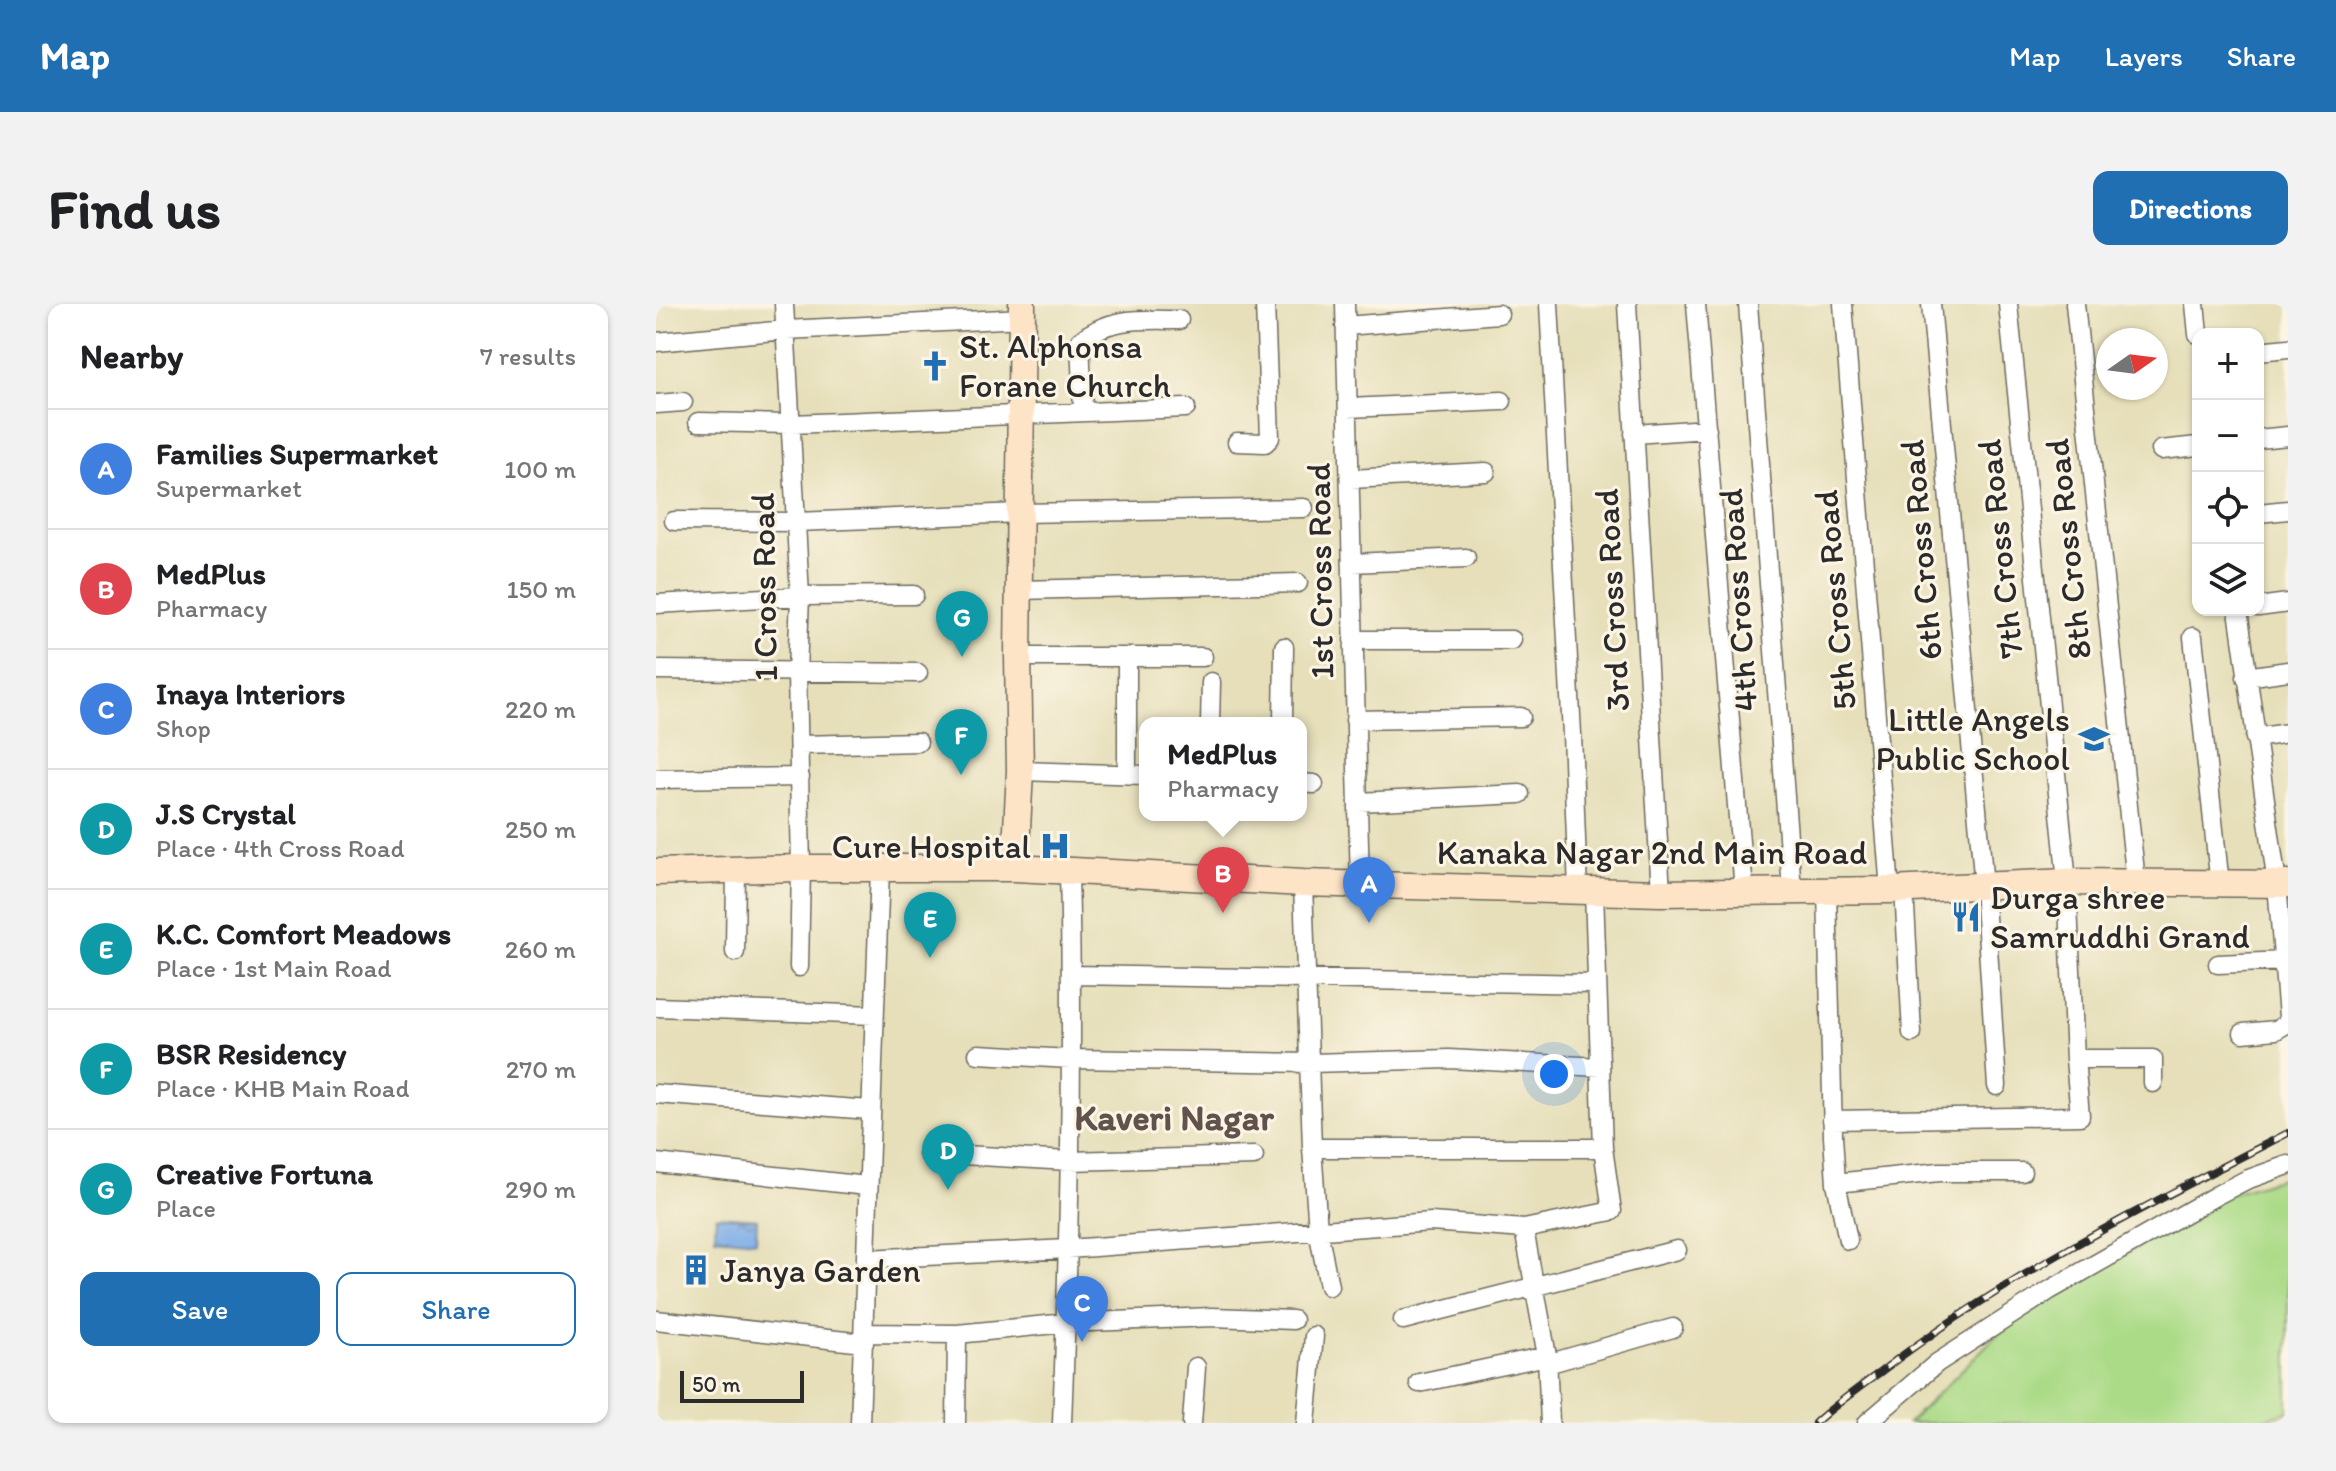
<!DOCTYPE html>
<meta charset="utf-8">
<style>
:root{--surface:#fff;--page:#f2f2f2;--text:#202124;--muted:#757577;--line:#e0e0e0;--accent:#1f6fb2}
body{margin:0;font-family:Itim,sans-serif;background:var(--page);color:var(--text)}
.controls{position:absolute;right:24px;top:24px;display:grid;overflow:hidden;border-radius:16px;box-shadow:0 2px 6px #0004}
.controls button{width:72px;height:72px;display:grid;place-items:center;padding:0;border:0;border-bottom:2px solid var(--line);background:var(--surface);color:var(--text);font:40px sans-serif}
.compass{position:absolute;left:1440px;top:24px;width:72px;height:72px;border-radius:50%;background:var(--surface);box-shadow:0 2px 6px #0004;rotate:76deg}
.scale{position:absolute;left:24px;bottom:20px;width:124px;box-sizing:border-box;padding-left:8px;border:4px solid #2b2b2b;border-top:0;font-size:22px;line-height:28px;white-space:nowrap;color:#2b2b2b;-webkit-text-stroke:6px #fcf5e5;paint-order:stroke}
.you{position:absolute;left:898px;top:770px;width:28px;height:28px;margin:-20px;border:6px solid #fff;border-radius:50%;background:#1a73e8;box-shadow:0 0 0 12px #1a73e833}
.badge{display:grid;place-items:center;width:52px;height:52px;border-radius:50%;background:var(--accent);color:#fff;font-size:26px;font-weight:700}
.pin{position:absolute;translate:-50% -66px;filter:drop-shadow(0 2px 4px #0008)}
.pin::after{content:'';position:absolute;top:42px;width:28px;height:24px;background:inherit;clip-path:polygon(0 0,100% 0,50% 100%)}
.popup{position:absolute;left:483px;top:413px;width:168px;height:104px;box-sizing:border-box;display:grid;place-content:center;border-radius:16px;background:var(--surface);filter:drop-shadow(0 2px 6px #0005);font-size:26px;white-space:nowrap;color:var(--muted)}
.popup b{font-size:30px;color:var(--text)}
.popup::after{content:'';position:absolute;left:50%;top:100%;margin-left:-16px;border:16px solid transparent;border-top-color:var(--surface)}
.list{margin:0;padding:0;list-style:none}
h2{display:flex;justify-content:space-between;align-items:center;height:104px;margin:0;padding:0 32px;font-size:34px}
h2 small{font-size:26px;font-weight:400;color:var(--muted)}
.list li{display:grid;grid-template-columns:52px 1fr auto;gap:24px;align-items:center;box-sizing:border-box;height:120px;padding:0 32px;border-top:2px solid var(--line)}
.list b{display:block;font-size:30px;white-space:nowrap}
.list p{margin:0;font-size:26px;white-space:nowrap;color:var(--muted)}
.list em{font-size:26px;font-style:normal;color:var(--muted)}
.actions{display:flex;gap:16px;padding:24px 32px}
.actions a{flex:1;padding:18px 0;border:2px solid var(--accent);border-radius:16px;text-align:center;font-size:28px;color:var(--accent)}
.actions .main{background:var(--accent);color:#fff}
.icon{flex:none;width:44px;height:44px;fill:none;stroke:currentColor;stroke-width:2;stroke-linecap:round;stroke-linejoin:round}
.map{position:relative;flex:none;width:1632px;height:1119px;overflow:hidden;border-radius:16px}
header{display:flex;align-items:center;gap:48px;box-sizing:border-box;height:112px;padding:0 40px;background:var(--accent);color:#fff}
header strong{font-size:38px}
nav{display:flex;gap:44px;margin-inline-start:auto;font-size:28px}
.intro{display:flex;align-items:center;justify-content:space-between;box-sizing:border-box;height:192px;padding:0 48px}
h1{margin:0;font-size:56px}
.button{padding:20px 36px;border-radius:16px;background:var(--accent);color:#fff;font-size:28px;font-weight:700}
main{display:flex;gap:48px;padding:0 48px}
aside{flex:1;background:var(--surface);border-radius:16px;box-shadow:0 2px 6px #0004}
.map>svg:first-child{display:block}
.grass{fill:#acdb88;stroke:#6c835a;stroke-width:2}
.water{fill:url(#water-ripples);stroke:#536c88;stroke-width:2}
.lines{fill:none;stroke-linecap:round;stroke-linejoin:round}
.street-casing{stroke:#6c6a5d;stroke-width:21}
.secondary-casing{stroke:#6c6a5d;stroke-width:29}
.street{stroke:#fff;stroke-width:18}
.secondary{stroke:#fee4c6;stroke-width:26}
.rail-casing{stroke:#2b2b2b;stroke-width:8}
.rail{stroke:#fcf5e5;stroke-width:5;stroke-dasharray:15;stroke-linecap:butt}
.labels{text-anchor:middle;dominant-baseline:central;stroke-width:6;stroke-linejoin:round;paint-order:stroke}
.poi-label{font-size:34px;fill:#2b2b2b;stroke:#fcf5e5;text-anchor:start}
.street-label{font-size:34px;fill:#2b2b2b;stroke:#fcf5e5}
.neighbourhood-label{font-size:36px;font-weight:bold;fill:#62524c;stroke:#fcf5e5}
</style>
<header>
<strong>Map</strong>
<nav><a>Map</a><a>Layers</a><a>Share</a></nav>
</header>
<div class="intro"><h1>Find us</h1><a class="button">Directions</a></div>
<main>
<aside>
<h2>Nearby<small>7 results</small></h2>
<ul class="list">
<li><span class="badge" style="background:#3f7fe0">A</span><div><b>Families Supermarket</b><p>Supermarket</p></div><em>100 m</em></li>
<li><span class="badge" style="background:#e0444e">B</span><div><b>MedPlus</b><p>Pharmacy</p></div><em>150 m</em></li>
<li><span class="badge" style="background:#3f7fe0">C</span><div><b>Inaya Interiors</b><p>Shop</p></div><em>220 m</em></li>
<li><span class="badge" style="background:#0f9aa8">D</span><div><b>J.S Crystal</b><p>Place · 4th Cross Road</p></div><em>250 m</em></li>
<li><span class="badge" style="background:#0f9aa8">E</span><div><b>K.C. Comfort Meadows</b><p>Place · 1st Main Road</p></div><em>260 m</em></li>
<li><span class="badge" style="background:#0f9aa8">F</span><div><b>BSR Residency</b><p>Place · KHB Main Road</p></div><em>270 m</em></li>
<li><span class="badge" style="background:#0f9aa8">G</span><div><b>Creative Fortuna</b><p>Place</p></div><em>290 m</em></li>
</ul>
<div class="actions"><a class="main">Save</a><a>Share</a></div>
</aside>
<div class="map">
<svg width="1632" height="1119" viewBox="0 0 1632 1119">
<defs>
<pattern id="water-ripples" width="26" height="14" patternUnits="userSpaceOnUse" patternTransform="scale(2)"><rect width="26" height="14" fill="#7bace6"/><path d="M2 4q2-2 4 0t4 0M15 11q2-2 4 0t4 0" fill="none" stroke="#658cbb"/></pattern>
</defs>
<rect width="100%" height="100%" fill="#fcf5e5"/>
<filter id="ink" filterUnits="userSpaceOnUse"><feTurbulence type="fractalNoise" baseFrequency=".0125" numOctaves="2"/><feDisplacementMap in="SourceGraphic" scale="16" xChannelSelector="R" yChannelSelector="G"/><feConvolveMatrix kernelMatrix="1 2 1 2 8 2 1 2 1" color-interpolation-filters="sRGB"/></filter>
<filter id="wash" filterUnits="userSpaceOnUse"><feTurbulence type="fractalNoise" baseFrequency=".006" numOctaves="4" result="noise"/><feDisplacementMap in="SourceGraphic" scale="32" xChannelSelector="R" yChannelSelector="G"/><feGaussianBlur stdDeviation="1.8" result="paint"/><feColorMatrix in="noise" values="0 0 0 0 0 0 0 0 0 0 0 0 0 0 0 0 0 1.4 0 .05"/><feComposite in="paint" operator="in"/></filter>
<g filter="url(#wash)">
<rect width="100%" height="100%" fill="#e6dfba"/>
<path class="grass" d="M1632,872V1108L1594,1119H1252L1346,1026L1566,892Z"/>
<path class="water" d="M60,912L101,915L100,937L59,933Z"/>
</g>
<g filter="url(#ink)">
<g class="lines">
<g class="street-casing">
<path id="street" d="M128,0L144,292L141,369L145,564L143,663
M689,0L704,580
M893,0L916,430L922,587
M971,0L1005,589
M1040,0L1088,587
M1092,0L1136,586
M1187,0L1234,586
M1275,0L1328,582L1341,782
M1419,0L1480,578
M1539,0L1542,30
M689,22L843,10
M0,38L130,26L367,14
M1602,47L1632,44
M0,100L27,98
M692,104L846,97
M427,107L424,37C453,12 488,16 523,16
M42,118L135,120L530,104
M978,130L1051,125
M1602,135L1632,132
M581,138L609,139L614,134L609,0
M1505,146L1542,142
M694,175L830,168
M1602,209L1632,206
M18,217L140,218L364,209L648,204
M696,259L810,254
M363,286L642,279
M0,300L144,292L258,291
M1602,303L1632,299
M1582,306L1621,580L1632,713
M1537,333L1564,581
M697,336H856
M362,353H547
M471,354V470
M0,366L262,369
M1590,373L1632,367
M699,416L865,413
M554,419L555,378
M627,419L628,343
M1599,434L1632,429
M144,441L262,438
M364,467L489,471
M0,475L144,473
M645,479L658,480
M702,498L864,490
M647,579L656,844L662,926L673,982
M1248,585L1256,729
M1171,586L1177,832L1180,879L1192,936
M79,648L80,566
M1562,660L1629,657
M416,671L939,680
M0,703L218,711
M1587,729L1620,726L1632,719
M322,750L414,755L655,759L793,755L944,763
M1419,755H1497V779
M0,790L214,806
M1176,816L1424,812L1419,755L1411,578L1352,0
M656,844H947
M272,849L413,857L598,852
M0,859L211,882
M1180,879L1283,868H1366
M868,925L891,1052L894,1119
M210,955L412,945L775,918L868,925L956,907L947,844L938,588
M0,1016L208,1039
M747,1016L1021,946
M209,1029L301,1030L410,1019L556,1013L637,1016
M891,1060L1017,1024
M763,1079L891,1052
M204,1119L224,565
M300,1119L301,1030
M406,1119C413,936 418,752 413,569
M536,1119L540,1063
M650,1119L658,1032
M1211,1119L1281,1059L1394,986L1561,891L1590,876L1632,861"/>
</g>
<g class="secondary-casing">
<path id="secondary" d="M359,564L364,467L362,353L366,0
M0,568L145,564H359L647,579L1005,589L1234,586L1411,578L1632,580"/>
</g>
<use href="#street" class="street"/>
<use href="#secondary" class="secondary"/>
<g class="rail-casing">
<path id="rail" d="M1159,1119C1180,1100 1204,1083 1227,1066C1351,971 1493,900 1632,829"/>
</g>
<use href="#rail" class="rail"/>
</g>
</g>
<defs>
<g id="church-bare" transform="scale(2.4)"><path d="M-1.2-6h2.4v3.5h3.3v2.4h-3.3V6h-2.4V-.1h-3.3v-2.4h3.3Z" fill="#1f6fb2" stroke="#fcf5e5" stroke-width="2.5" paint-order="stroke"/></g>
<g id="school-bare" transform="scale(2.4)"><path d="M0-5L7-2L0 1L-7-2ZM-4 1L0 2.5L4 1V4Q0 6-4 4Z" fill="#1f6fb2" stroke="#fcf5e5" stroke-width="2.5" paint-order="stroke"/></g>
<g id="hospital-bare" transform="scale(2.4)"><path d="M-5-5h3v3.5h4V-5h3V5h-3V1.5h-4V5h-3Z" fill="#1f6fb2" stroke="#fcf5e5" stroke-width="2.5" paint-order="stroke"/></g>
<g id="restaurant-bare" transform="scale(2.4)"><path d="M-5-6h1v4h1v-4h1v4h1v-4h1v5L-1.5 .5V6h-2V.5L-5-1ZM5-6V6H3V1.5H1.5Q1.5-4 5-6Z" fill="#1f6fb2" stroke="#fcf5e5" stroke-width="2.5" paint-order="stroke"/></g>
<g id="building-bare" transform="scale(2.4)"><path d="M-4-6H4V6H1V3H-1V6H-4ZM-2.5-4.3h1.7v1.8h-1.7ZM.8-4.3h1.7v1.8H.8ZM-2.5-1h1.7V.8h-1.7ZM.8-1h1.7V.8H.8Z" fill="#1f6fb2" stroke="#fcf5e5" stroke-width="2.5" paint-order="stroke"/></g>
</defs>
<g fill-rule="evenodd">
<use href="#church-bare" x="279" y="62"/>
<use href="#school-bare" x="1438" y="435"/>
<use href="#hospital-bare" x="399" y="542"/>
<use href="#restaurant-bare" x="1310" y="613"/>
<use href="#building-bare" x="40" y="966"/>
</g>
<g class="labels">
<g class="poi-label">
<text x="303" y="42">St. Alphonsa<tspan x="303" dy="39">Forane Church</tspan></text>
<text x="1414" y="415" text-anchor="end">Little Angels<tspan x="1414" dy="39">Public School</tspan></text>
<text x="375" y="542" text-anchor="end">Cure Hospital</text>
<text x="1334" y="593">Durga shree<tspan x="1334" dy="39">Samruddhi Grand</tspan></text>
<text x="64" y="966">Janya Garden</text>
</g>
<g class="street-label">
<text transform="translate(1344 245) rotate(-96)">7th Cross Road</text>
<text transform="translate(1412 245) rotate(-96)">8th Cross Road</text>
<text transform="translate(1265 246) rotate(-95)">6th Cross Road</text>
<text transform="translate(664 267) rotate(-91)">1st Cross Road</text>
<text transform="translate(108 283) rotate(-91)">1 Cross Road</text>
<text transform="translate(956 296) rotate(-93)">3rd Cross Road</text>
<text transform="translate(1082 296) rotate(-94)">4th Cross Road</text>
<text transform="translate(1179 296) rotate(-95)">5th Cross Road</text>
<text x="996" y="548">Kanaka Nagar 2nd Main Road</text>
</g>
<g class="neighbourhood-label">
<text x="518" y="813">Kaveri Nagar</text>
</g>
</g>
</svg>
<div class="controls">
<button>+</button>
<button>−</button>
<button><svg class="icon" aria-label="locate" viewBox="0 0 24 24"><circle cx="12" cy="12" r="6"/><path d="M12 2v4M12 18v4M2 12h4M18 12h4"/></svg></button>
<button><svg class="icon" aria-label="layers" viewBox="0 0 24 24"><path d="M12 4l9 5-9 5-9-5zM3 14l9 5 9-5"/></svg></button>
</div>
<svg class="compass" viewBox="-18 -18 36 36"><path d="M0-13l5 13h-10z" fill="#e53935"/><path d="M0 13l5-13h-10z" fill="#757577"/></svg>
<div class="scale">50 m</div>
<div class="you"></div>
<div class="pin badge" style="left:713px;top:619px;background:#3f7fe0">A</div>
<div class="pin badge" style="left:567px;top:609px;background:#e0444e">B</div>
<div class="popup"><b>MedPlus</b>Pharmacy</div>
<div class="pin badge" style="left:426px;top:1038px;background:#3f7fe0">C</div>
<div class="pin badge" style="left:292px;top:886px;background:#0f9aa8">D</div>
<div class="pin badge" style="left:274px;top:654px;background:#0f9aa8">E</div>
<div class="pin badge" style="left:305px;top:471px;background:#0f9aa8">F</div>
<div class="pin badge" style="left:306px;top:353px;background:#0f9aa8">G</div>
</div>
</main>
